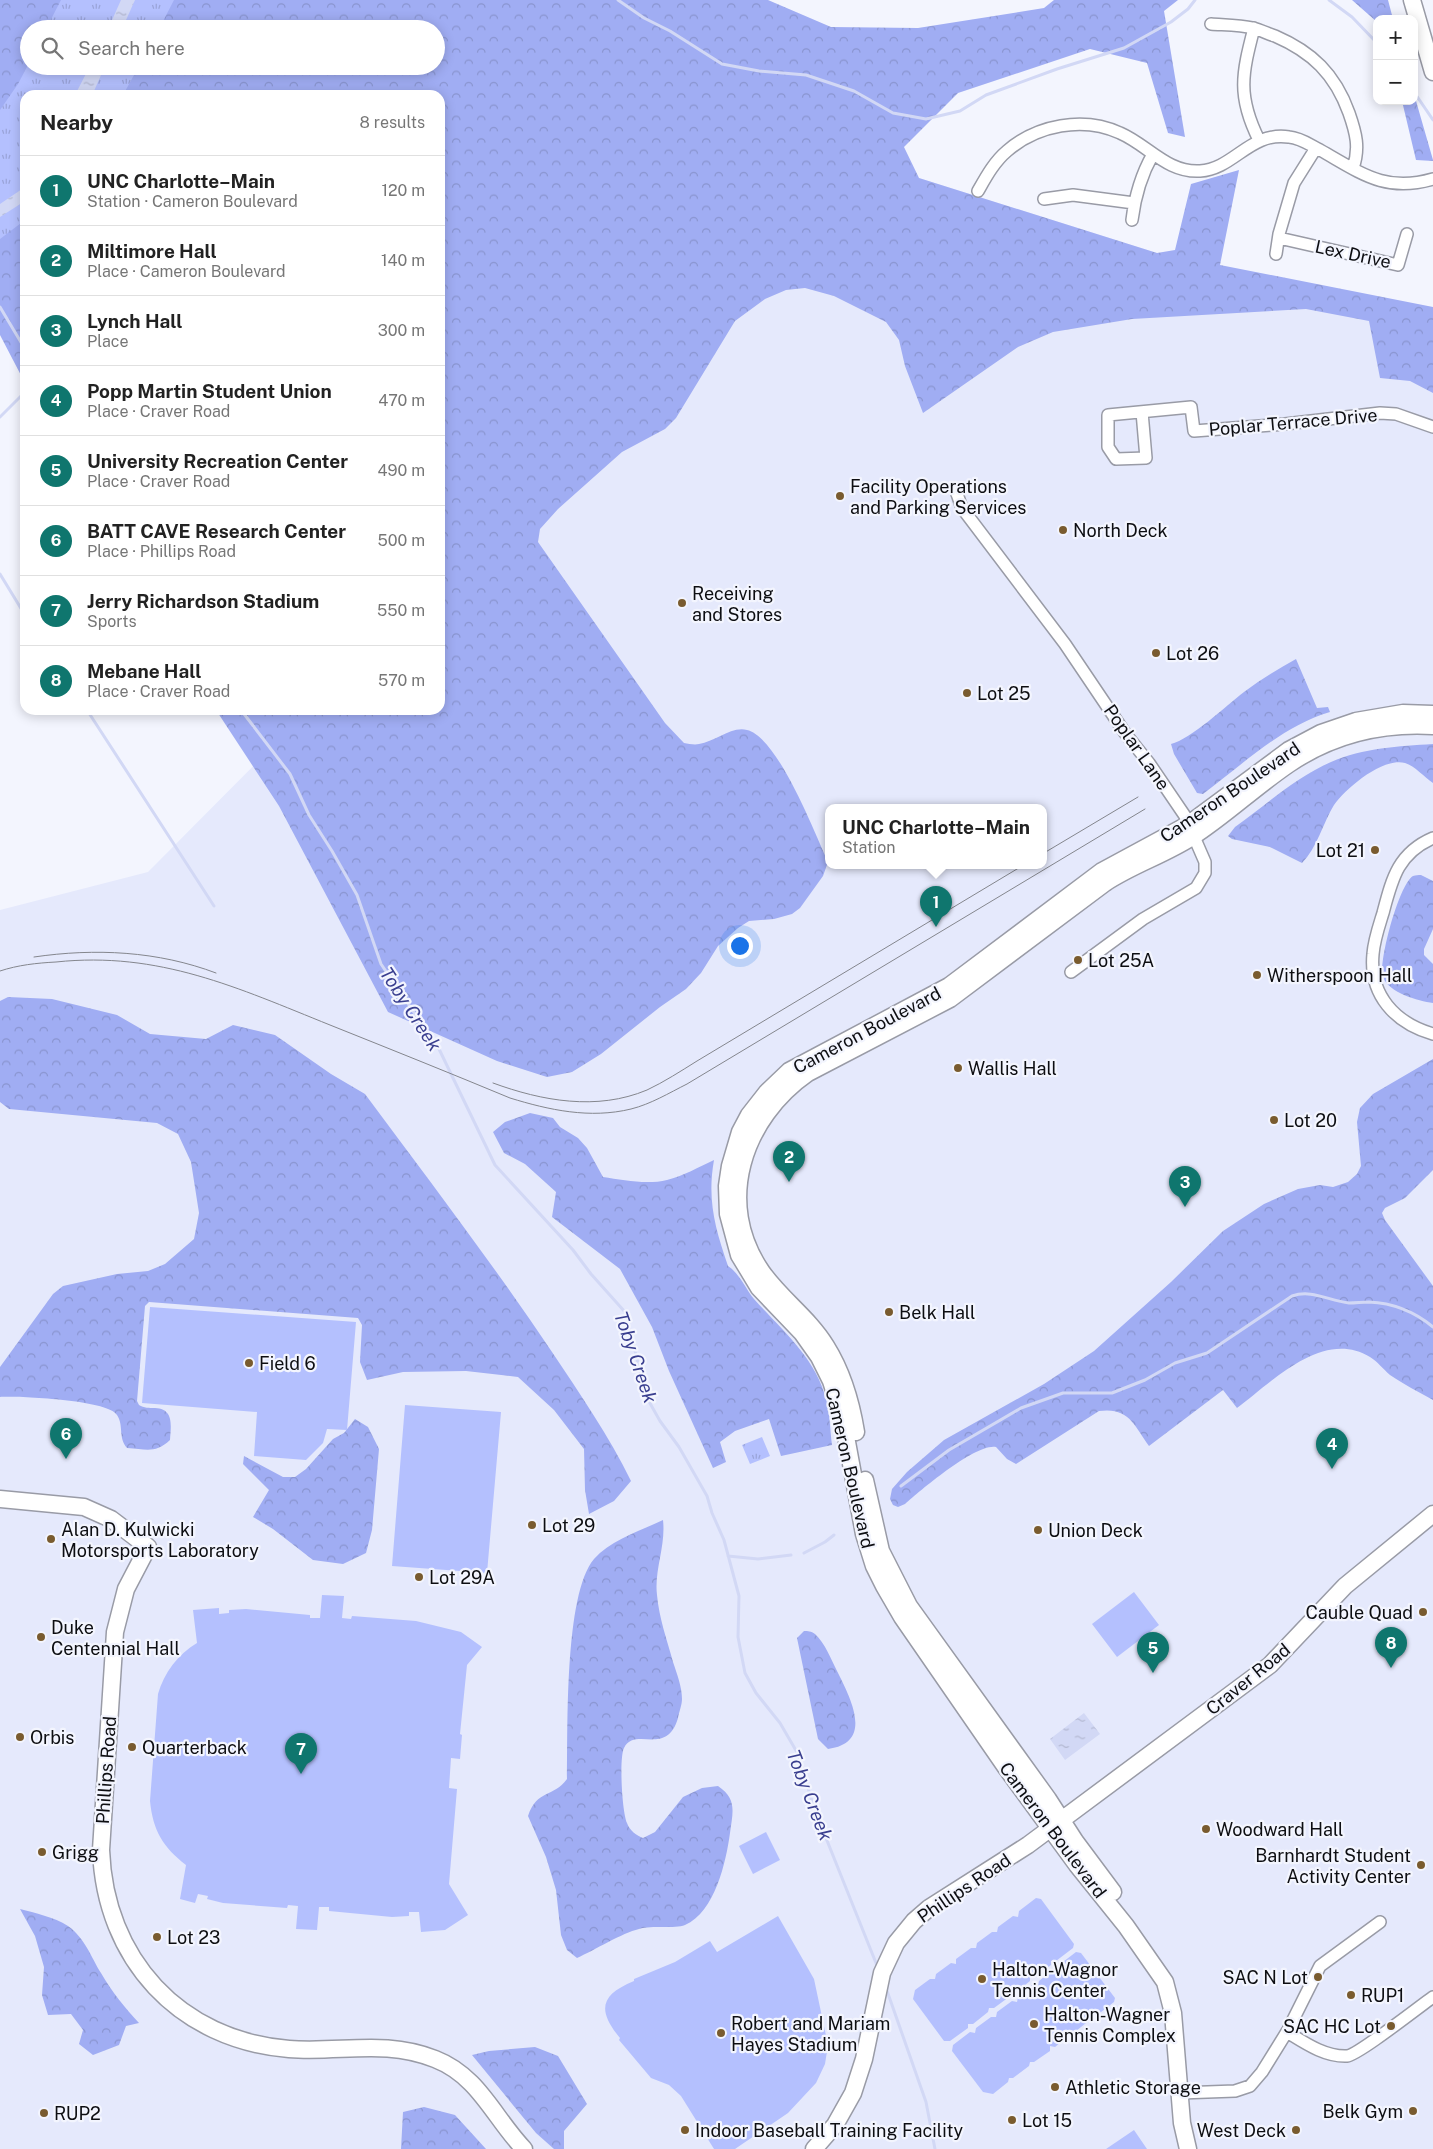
<!DOCTYPE html>
<meta charset="utf-8">
<style>
:root{--surface:#fff;--page:#f2f2f2;--text:#222;--muted:#767676;--line:#e0e0e0;--accent:#0f766e}
body{margin:0;font-family:"Public Sans",sans-serif;background:var(--page);color:var(--text)}
.controls{position:absolute;right:15px;top:15px;display:grid;overflow:hidden;border-radius:10px;box-shadow:0 2px 12px #0003}
.controls button{width:45px;height:45px;display:grid;place-items:center;padding:0;border:0;border-bottom:1px solid var(--line);background:var(--surface);color:var(--text);font:25px sans-serif}
.you{position:absolute;left:739px;top:945px;width:18px;height:18px;margin:-12px;border:4px solid #fff;border-radius:50%;background:#1a73e8;box-shadow:0 0 0 8px #1a73e833}
.badge{display:grid;place-items:center;width:32px;height:32px;border-radius:50%;background:var(--accent);color:#fff;font-size:16px;font-weight:700}
.pin{position:absolute;translate:-50% -41px;filter:drop-shadow(0 1px 2px #0008)}
.pin::after{content:'';position:absolute;top:26px;width:18px;height:15px;background:inherit;clip-path:polygon(0 0,100% 0,50% 100%)}
.popup{position:absolute;left:825px;top:804px;width:222px;height:65px;box-sizing:border-box;display:grid;place-content:center;border-radius:10px;background:var(--surface);filter:drop-shadow(0 1px 4px #0005);font-size:16px;white-space:nowrap;color:var(--muted)}
.popup b{font-size:19px;color:var(--text)}
.popup::after{content:'';position:absolute;left:50%;top:100%;margin-left:-10px;border:10px solid transparent;border-top-color:var(--surface)}
.list{margin:0;padding:0;list-style:none}
h2{display:flex;justify-content:space-between;align-items:center;height:65px;margin:0;padding:0 20px;font-size:21px}
h2 small{font-size:16px;font-weight:400;color:var(--muted)}
.list li{display:grid;grid-template-columns:32px 1fr auto;gap:15px;align-items:center;box-sizing:border-box;height:70px;padding:0 20px;border-top:1px solid var(--line)}
.list b{display:block;font-size:19px;white-space:nowrap}
.list p{margin:0;font-size:16px;white-space:nowrap;color:var(--muted)}
.list em{font-size:16px;font-style:normal;color:var(--muted)}
.icon{flex:none;width:28px;height:28px;fill:none;stroke:currentColor;stroke-width:2;stroke-linecap:round;stroke-linejoin:round}
.map{position:relative;flex:none;width:1433px;height:2149px;overflow:hidden}
.search{position:absolute;background:var(--surface);box-shadow:0 2px 12px #0003;left:20px;top:20px;width:425px;height:55px;display:flex;align-items:center;gap:12px;box-sizing:border-box;padding:0 18px;border-radius:28px;color:var(--muted);font-size:19px}
.panel{position:absolute;background:var(--surface);box-shadow:0 2px 12px #0003;left:20px;top:90px;width:425px;height:625px;border-radius:15px}
.map>svg:first-child{display:block}
.built{fill:#e5e9fc;fill-rule:evenodd}
.forest{fill:url(#forest-crowns);fill-rule:evenodd}
.park{fill:url(#park-tufts)}
.pitch{fill:#b4c0fe}
.water{fill:url(#water-ripples)}
.lines{fill:none;stroke-linecap:round;stroke-linejoin:round}
.stream{stroke:#d2d8f5;stroke-width:3}
.street-casing{stroke:#999ba6;stroke-width:14}
.secondary-casing{stroke:#999ba6;stroke-width:19}
.street{stroke:#fff;stroke-width:11}
.secondary{stroke:#fff;stroke-width:16}
.tram{stroke:#84868d;stroke-width:1}
.poi-dot{fill:#795b2f;stroke:#f3f5fe;stroke-width:2}
.labels{text-anchor:middle;dominant-baseline:central;stroke-width:4.5;stroke-linejoin:round;paint-order:stroke}
.street-label{font-size:18px;fill:#0d0e12;stroke:#f3f5fe}
.poi-label{font-size:18px;fill:#0d0e12;stroke:#f3f5fe;text-anchor:start}
.water-label{font-size:19px;font-style:italic;fill:#393e8f;stroke:#f3f5fe}
</style>
<div class="map">
<svg width="1433" height="2149" viewBox="0 0 1433 2149">
<defs>
<pattern id="forest-crowns" width="20" height="18" patternUnits="userSpaceOnUse" patternTransform="scale(1.25)"><rect width="20" height="18" fill="#a0adf3"/><path d="M2 6a3 3 0 1 1 6 0M12 15a3 3 0 1 1 6 0" fill="none" stroke="#8994cf"/></pattern>
<pattern id="park-tufts" width="24" height="20" patternUnits="userSpaceOnUse" patternTransform="scale(1.25)"><rect width="24" height="20" fill="#b4c0fe"/><path d="M3 7l-1-3M5 7V3M7 7l1-3M15 17l-1-3M17 17v-4M19 17l1-3" fill="none" stroke="#9aa4d9"/></pattern>
<pattern id="water-ripples" width="26" height="14" patternUnits="userSpaceOnUse" patternTransform="scale(1.25)"><rect width="26" height="14" fill="#d2d8f5"/><path d="M2 4q2-2 4 0t4 0M15 11q2-2 4 0t4 0" fill="none" stroke="#b3b8d1"/></pattern>
</defs>
<rect width="100%" height="100%" fill="#f3f5fe"/>
<path class="built" d="M919,178L1157,253L1433,308V2149H0V910L148,872L309,710H440V578L604,414ZM828,808H1044V866H828Z"/>
<path class="forest" d="M0,0H768L831,27L918,28L1044,8L1054,0H1178L1164,11L1185,137L1168,133L1147,63L1090,49L958,93L904,147L919,178L1157,253L1175,250L1191,184L1239,170L1220,265L1433,307V393L1410,381L1380,378L1369,321L1306,309L1132,319L1053,332L1018,347L923,413L905,366L899,340L886,322L834,296L805,288L786,290L765,299L735,321L676,418L665,429L622,452L558,509L540,529L538,542L665,723L684,743C689,744 695,745 699,744C715,742 731,726 747,730C778,737 815,834 828,862L823,876L800,908L792,914L774,919L749,921L738,928L718,946L701,973L686,989L660,1007L601,1054L572,1072L547,1077L497,1061L388,1012L279,806L216,710H440V95H25V383L0,335ZM29,29H436V66H29Z
M1352,0H1388L1393,19H1377V22Z
M1414,94L1433,160V161L1416,160L1402,101H1414Z
M1296,659L1317,708L1328,707L1330,712C1282,726 1242,765 1203,794L1197,793L1174,754L1171,744C1191,739 1226,706 1244,692C1261,679 1278,669 1296,659Z
M1433,744V783C1424,777 1415,766 1405,763C1383,757 1346,788 1334,805C1323,823 1317,848 1302,863L1270,847L1232,839L1228,836L1235,827C1266,805 1296,777 1331,762C1363,748 1399,746 1433,744Z
M1421,875L1433,881V929L1424,949V955L1433,964V1003C1418,1001 1389,993 1383,977C1378,963 1399,884 1413,876C1416,875 1418,875 1421,875Z
M8,997L52,999L117,1015L150,1034L206,1039L233,1025L275,1035L331,1074L365,1094C428,1179 493,1264 552,1352C580,1394 609,1436 631,1481L614,1501L589,1514L585,1490L584,1449L554,1410L518,1377L466,1371L403,1372L367,1380L360,1362L362,1325L358,1318L149,1302L145,1306L137,1401L139,1405C144,1408 149,1408 155,1408C174,1409 171,1425 170,1440C155,1454 146,1449 127,1448C118,1438 124,1425 117,1415C108,1400 19,1396 0,1397V1367L53,1294L63,1286L117,1274L148,1271L165,1264L194,1239L199,1213L191,1162L178,1134L157,1123L9,1109L0,1102V1001Z
M1433,1059V1170L1405,1198L1385,1208L1382,1213L1385,1220L1433,1286V1400C1419,1392 1403,1384 1390,1375C1383,1369 1378,1362 1370,1357C1323,1328 1272,1382 1237,1408L1223,1390L1149,1446C1134,1425 1129,1407 1099,1411L1016,1464L1007,1459L996,1447C976,1443 921,1490 905,1504L898,1507L893,1505L890,1499L892,1489L907,1472L944,1440L1044,1384L1094,1351L1171,1282L1223,1231L1264,1204L1298,1189L1320,1185L1333,1187L1348,1182L1357,1174L1361,1166L1357,1122L1360,1108L1373,1094Z
M530,1113L553,1118L560,1127L578,1138L587,1148L603,1177C623,1180 647,1185 667,1180C683,1176 699,1167 714,1160C707,1200 715,1228 728,1266C740,1274 745,1288 754,1299C781,1329 816,1358 826,1399C830,1413 830,1430 832,1445L781,1456L769,1419L735,1431L720,1442L726,1462L713,1468L669,1371L652,1327L620,1269L552,1217L556,1192L525,1164L504,1153L493,1132L505,1122Z
M355,1419L368,1427L379,1449L372,1530L366,1553L343,1564L313,1560L273,1529L253,1517L269,1490L243,1464L244,1456L283,1477H295L306,1469L333,1439L344,1433Z
M663,1520C666,1546 654,1570 657,1595C659,1618 667,1640 673,1662C677,1674 682,1687 682,1699C682,1705 679,1712 678,1718C667,1757 635,1726 624,1748C619,1758 622,1812 627,1823C629,1830 637,1836 643,1838L655,1832L683,1797L702,1788L718,1786C737,1799 733,1811 730,1833C726,1862 715,1912 685,1925C675,1929 652,1925 639,1929C622,1933 595,1950 577,1958L567,1950L561,1935L556,1890L546,1857L528,1816C537,1789 553,1798 567,1779C568,1731 564,1594 594,1559C611,1540 640,1531 663,1520Z
M804,1631C808,1631 811,1631 815,1634C825,1643 831,1659 837,1671C850,1697 875,1743 828,1749L818,1739L797,1638Z
M20,1909C35,1913 54,1917 68,1926C85,1938 91,1957 101,1973C112,1992 125,2008 139,2023L126,2026L119,2045L93,2055L79,2044L83,2030L71,2014L48,2015L42,1995L44,1967L35,1936Z
M535,2047L558,2056L587,2104L564,2131V2149H554L536,2133L472,2055L489,2051Z
M424,2107L455,2115L486,2149H401L403,2112Z"/>
<path class="park" d="M61,0H174L159,29H46Z
M29,63V66H139L123,95H25V220L0,239V110L18,84Z
M762,1437L770,1456L750,1464L742,1445Z"/>
<path class="pitch" d="M150,1307L356,1322L347,1430L327,1429L323,1443L306,1460L254,1456L257,1412L142,1403Z
M405,1405L501,1412L487,1573L392,1566Z
M1134,1592L1159,1625L1117,1657L1092,1624Z
M322,1595L344,1596L342,1618L351,1619L352,1616L416,1621L461,1632L482,1647L467,1665L460,1734L462,1735L460,1759L451,1758L449,1788L457,1789L449,1884L468,1915L445,1930L421,1932L419,1912H409V1916L392,1917L329,1911V1907H319L317,1930L296,1929L298,1906L288,1905L287,1908L223,1903L207,1899L208,1896L198,1894L195,1903L180,1899L186,1865C163,1847 153,1831 150,1801L158,1694C164,1673 178,1654 197,1643L193,1610L219,1608V1614L229,1613V1610L246,1609L310,1615V1618H320Z
M766,1832L780,1860L753,1874L739,1846Z
M1036,1898L1041,1899L1074,1944L1073,1948L1056,1961H1051V1965L1035,1977H1030V1981L1015,1993L1010,1992L1009,1997L994,2008H989L988,2012L973,2024H968V2028L950,2041H944L913,1999L915,1990L930,1979H935L936,1974L951,1963L956,1964V1959L971,1948H976L977,1943L992,1932H997L998,1927L1013,1916L1018,1917L1019,1911Z
M778,1916L814,1979L828,2045L825,2064L816,2083L788,2113L735,2149H714L681,2096L669,2085L651,2078L619,2040L620,2038C597,2010 600,1995 634,1981V1979L675,1962L710,1941L717,1952Z
M1076,1952L1081,1953L1115,1998L1114,2002L1096,2016L1092,2015L1091,2019L1076,2031H1071L1070,2035L1055,2047L1050,2046V2051L1034,2062H1030L1029,2066L1013,2078H1009L1008,2082L993,2094L983,2092L952,2051L953,2045L970,2032L975,2033L976,2028L991,2017H996L997,2012L1012,2001L1017,2002L1018,1997L1032,1985L1038,1986L1039,1981L1053,1970L1058,1971L1059,1965Z
M1134,2130L1147,2149H1106Z"/>
<path class="water" d="M121,0H135L122,29H108Z
M90,66H105L94,91L95,95H75Z
M25,187V201L0,217V204Z
M1084,1713L1100,1734L1065,1760L1050,1739Z"/>
<g class="lines">
<path class="stream" d="M618,0L644,18L670,31L722,64L759,71L806,75L854,91L893,113L926,119L960,111L986,95L1057,69L1124,48L1171,22L1188,9L1195,0
M1329,0L1352,17L1377,43
M1414,92L1433,120
M0,307L25,349
M0,417L25,392
M0,574L25,615
M87,710L214,906
M241,710L290,774L309,815L332,851L357,895L381,964L439,1049L495,1165L573,1250L591,1274L625,1312L647,1398L660,1421L679,1447L707,1496L712,1513L724,1540L739,1596L738,1637L745,1673L756,1693L780,1723L798,1754L811,1798L826,1838L878,1968
M901,1486L949,1450L1021,1408L1063,1393H1112L1145,1380L1175,1363L1207,1353L1292,1296C1312,1289 1329,1301 1349,1303C1356,1303 1362,1302 1369,1302C1392,1303 1415,1312 1433,1327
M804,1553L825,1542L834,1535
M728,1556L758,1559L791,1555
M885,1985L926,2102L935,2149"/>
<g class="street-casing">
<path id="street" d="M1211,24C1225,25 1240,25 1253,28C1261,30 1268,34 1275,36C1312,52 1335,74 1349,113C1356,133 1360,148 1353,168
M1254,28C1242,74 1237,96 1259,140
M978,191C986,177 994,162 1007,151C1037,125 1083,116 1120,133C1148,145 1167,173 1200,171C1234,169 1250,131 1289,137C1301,138 1310,145 1320,150C1361,173 1385,193 1433,179
M1044,199L1073,195L1134,203
M1132,220C1135,196 1141,175 1153,154
M1279,238L1398,265L1407,234
M1276,254L1279,234L1294,183L1316,148
M1142,412L1146,458L1116,459L1108,447V415L1191,407L1194,431L1285,424L1380,413L1396,414L1433,427
M956,491L962,508L1065,644L1125,733L1149,763L1185,816L1205,862V873L1196,888L1143,919L1071,972
M1433,838C1398,853 1392,879 1383,913C1379,926 1374,940 1373,954C1369,995 1395,1023 1433,1034
M1287,2032C1305,2043 1325,2057 1347,2056C1358,2055 1420,2006 1433,1997
M1180,2093L1235,2091L1250,2086L1262,2072L1288,2030L1320,1966L1380,1922"/>
</g>
<g class="secondary-casing">
<path id="secondary" d="M1412,0L1433,72
M856,1432C851,1401 843,1373 826,1346C809,1318 781,1299 762,1272C714,1203 743,1118 808,1073L950,999L1105,883C1132,865 1164,855 1192,837C1226,815 1255,787 1289,764C1332,735 1382,723 1433,726
M865,1480L881,1551L909,1606L1048,1799L1075,1841L1113,1892
M0,1499L84,1507L111,1519L148,1547L126,1589L115,1632L101,1850C105,1959 179,2040 289,2049C341,2053 385,2039 435,2059C479,2076 494,2118 524,2149
M814,2149L835,2125L853,2093L864,2059L882,1973L896,1943L914,1921L929,1908L1028,1845L1270,1665L1345,1586L1433,1514
M1188,2149L1182,2123L1173,2013L1165,1982L1126,1926L1077,1865L1007,1769L902,1617L884,1586L874,1566L864,1534L842,1415L831,1381L819,1357L802,1333L759,1288L739,1255L728,1214L727,1186L730,1166L740,1132L749,1115L767,1092L789,1071L949,986L1102,871L1189,824L1289,750L1321,733L1356,721L1403,713L1433,714"/>
</g>
<use href="#street" class="street"/>
<use href="#secondary" class="secondary"/>
<path class="tram" d="M1044,853L1138,797
M34,957C95,948 158,951 216,973
M0,971C18,965 37,963 56,962C159,951 238,988 330,1025C390,1049 450,1073 510,1098C549,1110 590,1119 631,1109C651,1104 669,1093 687,1084L1145,809
M493,1083C542,1101 597,1111 647,1090C664,1082 681,1071 697,1061L1022,866"/>
</g>
<g class="poi-dot">
<circle cx="840" cy="496" r="5"/>
<circle cx="1063" cy="530" r="5"/>
<circle cx="682" cy="603" r="5"/>
<circle cx="1156" cy="653" r="5"/>
<circle cx="967" cy="693" r="5"/>
<circle cx="1375" cy="850" r="5"/>
<circle cx="1078" cy="960" r="5"/>
<circle cx="1257" cy="975" r="5"/>
<circle cx="958" cy="1068" r="5"/>
<circle cx="1274" cy="1120" r="5"/>
<circle cx="889" cy="1312" r="5"/>
<circle cx="249" cy="1363" r="5"/>
<circle cx="532" cy="1525" r="5"/>
<circle cx="1038" cy="1530" r="5"/>
<circle cx="51" cy="1539" r="5"/>
<circle cx="419" cy="1577" r="5"/>
<circle cx="1423" cy="1612" r="5"/>
<circle cx="41" cy="1637" r="5"/>
<circle cx="20" cy="1737" r="5"/>
<circle cx="132" cy="1747" r="5"/>
<circle cx="1206" cy="1829" r="5"/>
<circle cx="42" cy="1852" r="5"/>
<circle cx="1421" cy="1865" r="5"/>
<circle cx="157" cy="1937" r="5"/>
<circle cx="1318" cy="1977" r="5"/>
<circle cx="982" cy="1979" r="5"/>
<circle cx="1351" cy="1995" r="5"/>
<circle cx="1034" cy="2024" r="5"/>
<circle cx="1391" cy="2026" r="5"/>
<circle cx="721" cy="2033" r="5"/>
<circle cx="1055" cy="2087" r="5"/>
<circle cx="1413" cy="2111" r="5"/>
<circle cx="44" cy="2113" r="5"/>
<circle cx="1012" cy="2120" r="5"/>
<circle cx="685" cy="2130" r="5"/>
<circle cx="1296" cy="2130" r="5"/>
</g>
<g class="labels">
<g class="street-label">
<text transform="translate(1353 254) rotate(12)">Lex Drive</text>
<text transform="translate(1293 422) rotate(-5)">Poplar Terrace Drive</text>
<text transform="translate(1137 747) rotate(55)">Poplar Lane</text>
<text transform="translate(1230 792) rotate(-34)">Cameron Boulevard</text>
<text transform="translate(867 1030) rotate(-28)">Cameron Boulevard</text>
<text transform="translate(850 1468) rotate(77)">Cameron Boulevard</text>
<text transform="translate(1248 1679) rotate(-39)">Craver Road</text>
<text transform="translate(106 1770) rotate(-86)">Phillips Road</text>
<text transform="translate(1053 1830) rotate(53)">Cameron Boulevard</text>
<text transform="translate(964 1888) rotate(-34)">Phillips Road</text>
</g>
<g class="poi-label">
<text x="850" y="486">Facility Operations<tspan x="850" dy="21">and Parking Services</tspan></text>
<text x="1073" y="530">North Deck</text>
<text x="692" y="593">Receiving<tspan x="692" dy="21">and Stores</tspan></text>
<text x="1166" y="653">Lot 26</text>
<text x="977" y="693">Lot 25</text>
<text x="1365" y="850" text-anchor="end">Lot 21</text>
<text x="1088" y="960">Lot 25A</text>
<text x="1267" y="975">Witherspoon Hall</text>
<text x="968" y="1068">Wallis Hall</text>
<text x="1284" y="1120">Lot 20</text>
<text x="899" y="1312">Belk Hall</text>
<text x="259" y="1363">Field 6</text>
<text x="542" y="1525">Lot 29</text>
<text x="61" y="1529">Alan D. Kulwicki<tspan x="61" dy="21">Motorsports Laboratory</tspan></text>
<text x="1048" y="1530">Union Deck</text>
<text x="429" y="1577">Lot 29A</text>
<text x="1413" y="1612" text-anchor="end">Cauble Quad</text>
<text x="51" y="1627">Duke<tspan x="51" dy="21">Centennial Hall</tspan></text>
<text x="30" y="1737">Orbis</text>
<text x="142" y="1747">Quarterback</text>
<text x="1216" y="1829">Woodward Hall</text>
<text x="52" y="1852">Grigg</text>
<text x="1411" y="1855" text-anchor="end">Barnhardt Student<tspan x="1411" dy="21">Activity Center</tspan></text>
<text x="167" y="1937">Lot 23</text>
<text x="992" y="1969">Halton-Wagnor<tspan x="992" dy="21">Tennis Center</tspan></text>
<text x="1308" y="1977" text-anchor="end">SAC N Lot</text>
<text x="1361" y="1995">RUP1</text>
<text x="1044" y="2014">Halton-Wagner<tspan x="1044" dy="21">Tennis Complex</tspan></text>
<text x="731" y="2023">Robert and Mariam<tspan x="731" dy="21">Hayes Stadium</tspan></text>
<text x="1381" y="2026" text-anchor="end">SAC HC Lot</text>
<text x="1065" y="2087">Athletic Storage</text>
<text x="1403" y="2111" text-anchor="end">Belk Gym</text>
<text x="54" y="2113">RUP2</text>
<text x="1022" y="2120">Lot 15</text>
<text x="695" y="2130">Indoor Baseball Training Facility</text>
<text x="1286" y="2130" text-anchor="end">West Deck</text>
</g>
<g class="water-label">
<text transform="translate(411 1009) rotate(57)">Toby Creek</text>
<text transform="translate(636 1357) rotate(71)">Toby Creek</text>
<text transform="translate(810 1795) rotate(69)">Toby Creek</text>
</g>
</g>
</svg>
<div class="controls">
<button>+</button>
<button>−</button>
</div>
<div class="you"></div>
<div class="pin badge" style="left:936px;top:927px">1</div>
<div class="popup"><b>UNC Charlotte–Main</b>Station</div>
<div class="pin badge" style="left:789px;top:1182px">2</div>
<div class="pin badge" style="left:1185px;top:1207px">3</div>
<div class="pin badge" style="left:1332px;top:1469px">4</div>
<div class="pin badge" style="left:1153px;top:1673px">5</div>
<div class="pin badge" style="left:66px;top:1459px">6</div>
<div class="pin badge" style="left:301px;top:1774px">7</div>
<div class="pin badge" style="left:1391px;top:1668px">8</div>
<div class="search"><svg class="icon" aria-label="search" viewBox="0 0 24 24"><circle cx="10" cy="10" r="6"/><path d="M15 15l6 6"/></svg>Search here</div>
<section class="panel">
<h2>Nearby<small>8 results</small></h2>
<ul class="list">
<li><span class="badge">1</span><div><b>UNC Charlotte–Main</b><p>Station · Cameron Boulevard</p></div><em>120 m</em></li>
<li><span class="badge">2</span><div><b>Miltimore Hall</b><p>Place · Cameron Boulevard</p></div><em>140 m</em></li>
<li><span class="badge">3</span><div><b>Lynch Hall</b><p>Place</p></div><em>300 m</em></li>
<li><span class="badge">4</span><div><b>Popp Martin Student Union</b><p>Place · Craver Road</p></div><em>470 m</em></li>
<li><span class="badge">5</span><div><b>University Recreation Center</b><p>Place · Craver Road</p></div><em>490 m</em></li>
<li><span class="badge">6</span><div><b>BATT CAVE Research Center</b><p>Place · Phillips Road</p></div><em>500 m</em></li>
<li><span class="badge">7</span><div><b>Jerry Richardson Stadium</b><p>Sports</p></div><em>550 m</em></li>
<li><span class="badge">8</span><div><b>Mebane Hall</b><p>Place · Craver Road</p></div><em>570 m</em></li>
</ul>
</section>
</div>
